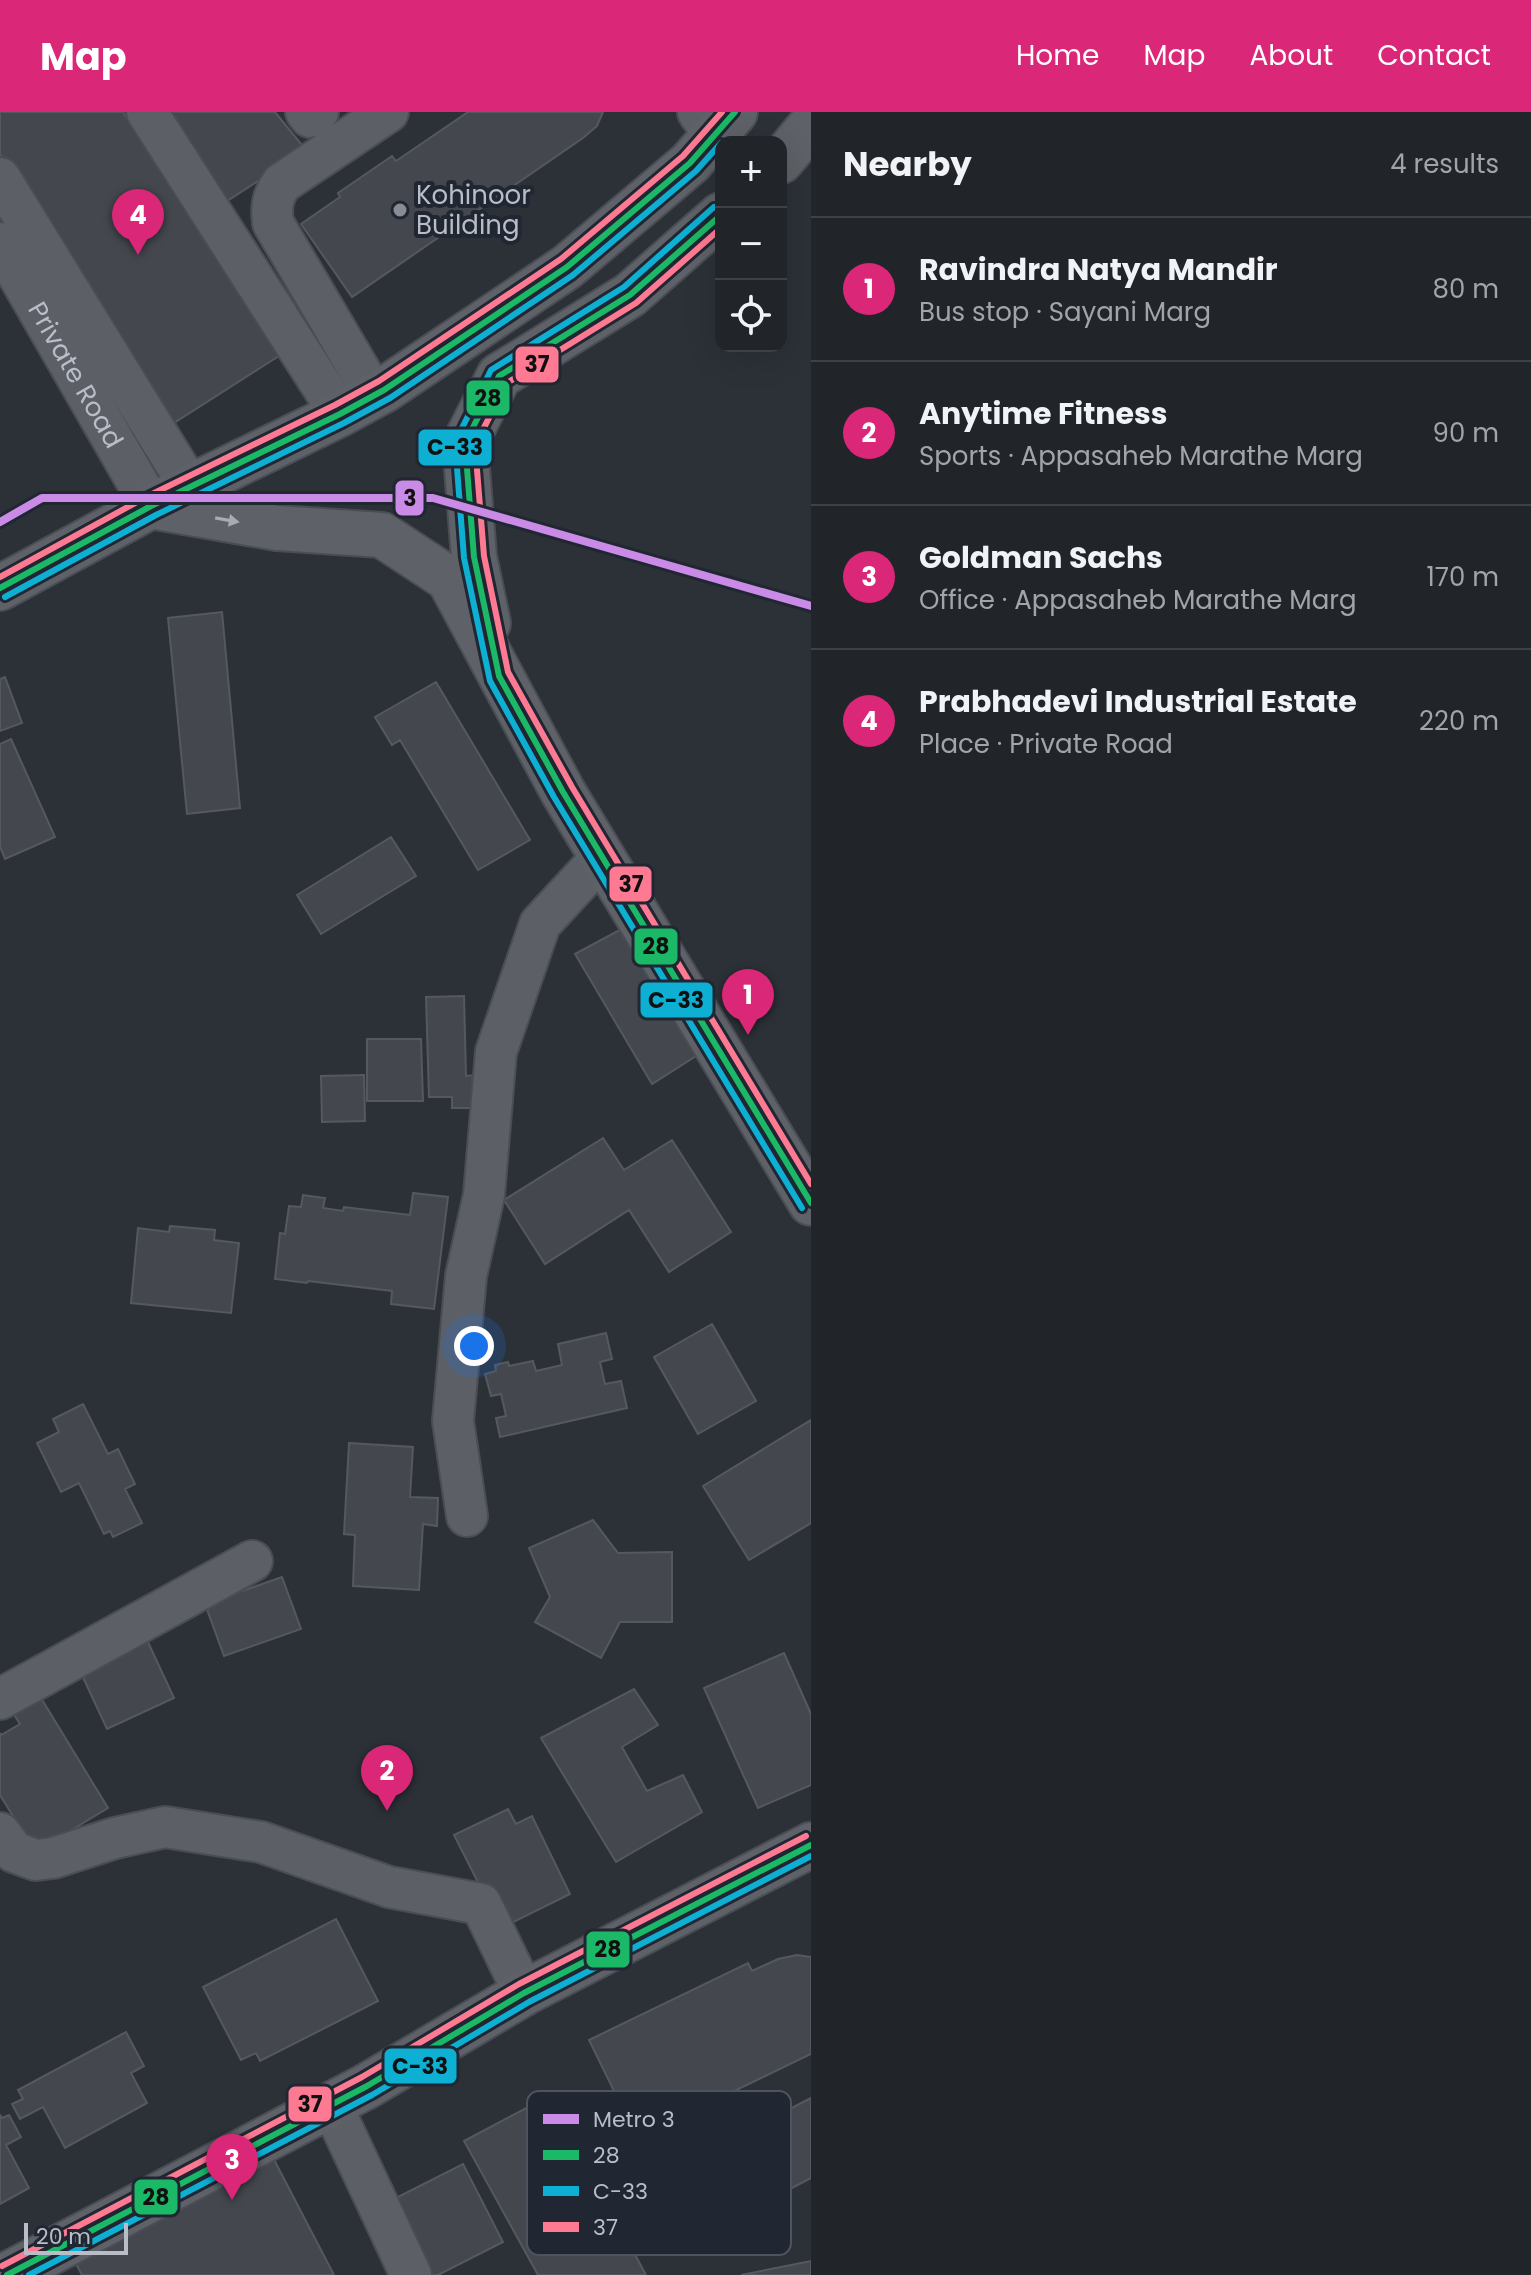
<!DOCTYPE html>
<meta charset="utf-8">
<style>
:root{--surface:#21252a;--page:#2d3136;--text:#f1f3f6;--muted:#a2a5a8;--line:#3e4247;--accent:#db2777}
body{margin:0;font-family:Poppins,sans-serif;background:var(--page);color:var(--text)}
.controls{position:absolute;right:24px;top:24px;display:grid;overflow:hidden;border-radius:16px;box-shadow:0 8px 32px #0002}
.controls button{width:72px;height:72px;display:grid;place-items:center;padding:0;border:0;border-bottom:2px solid var(--line);background:var(--surface);color:var(--text);font:40px sans-serif}
.scale{position:absolute;left:24px;bottom:20px;width:104px;box-sizing:border-box;padding-left:8px;border:4px solid #b8bdc7;border-top:0;font-size:22px;line-height:28px;white-space:nowrap;color:#b8bdc7;-webkit-text-stroke:6px #202732;paint-order:stroke}
.you{position:absolute;left:474px;top:1234px;width:28px;height:28px;margin:-20px;border:6px solid #fff;border-radius:50%;background:#1a73e8;box-shadow:0 0 0 12px #1a73e833}
.badge{display:grid;place-items:center;width:52px;height:52px;border-radius:50%;background:var(--accent);color:#fff;font-size:26px;font-weight:700}
.pin{position:absolute;translate:-50% -66px;filter:drop-shadow(0 2px 4px #0008)}
.pin::after{content:'';position:absolute;top:42px;width:28px;height:24px;background:inherit;clip-path:polygon(0 0,100% 0,50% 100%)}
.list{margin:0;padding:0;list-style:none}
h2{display:flex;justify-content:space-between;align-items:center;height:104px;margin:0;padding:0 32px;font-size:34px}
h2 small{font-size:26px;font-weight:400;color:var(--muted)}
.list li{display:grid;grid-template-columns:52px 1fr auto;gap:24px;align-items:center;box-sizing:border-box;height:144px;padding:0 32px;border-top:2px solid var(--line)}
.list b{display:block;font-size:30px;white-space:nowrap}
.list p{margin:0;font-size:26px;white-space:nowrap;color:var(--muted)}
.list em{font-size:26px;font-style:normal;color:var(--muted)}
.icon{flex:none;width:44px;height:44px;fill:none;stroke:currentColor;stroke-width:2;stroke-linecap:round;stroke-linejoin:round}
.map{position:relative;flex:none;width:811px;height:2163px;overflow:hidden}
header{display:flex;align-items:center;gap:48px;box-sizing:border-box;height:112px;padding:0 40px;background:var(--accent);color:#fff}
header strong{font-size:38px}
nav{display:flex;gap:44px;margin-inline-start:auto;font-size:28px}
main{display:flex}
aside{flex:1;background:var(--surface)}
.map>svg:first-child{display:block}
.building{fill:#44484e;stroke:#55585f;stroke-width:2}
.lines{fill:none;stroke-linecap:round;stroke-linejoin:round}
.minor-casing{stroke:#4a4d52;stroke-width:44}
.major-casing{stroke:#4a4d54;stroke-width:48}
.minor{stroke:#5c5f66;stroke-width:40}
.major{stroke:#5e6167;stroke-width:44}
.bus-1-casing{stroke:#202732;stroke-width:12}
.bus-2-casing{stroke:#202732;stroke-width:12}
.bus-3-casing{stroke:#202732;stroke-width:12}
.bus-1{stroke:#1ab867;stroke-width:6}
.bus-2{stroke:#0dafd3;stroke-width:6}
.bus-3{stroke:#fe7a93;stroke-width:6}
.metro-1-casing{stroke:#202732;stroke-width:14}
.metro-1{stroke:#ca8be6;stroke-width:8}
.oneway{fill:#a6abb4}
.poi-dot{fill:#878c95;stroke:#202732;stroke-width:3}
.labels{text-anchor:middle;dominant-baseline:central;stroke-width:8;stroke-linejoin:round;paint-order:stroke}
.poi-label{font-size:26px;fill:#b8bdc7;stroke:#202732;text-anchor:start}
.street-label{font-size:26px;fill:#b8bdc7;stroke:#202732}
.key{fill:#202732;stroke:#4e545f;stroke-width:2}
.key-label{font-size:22px;fill:#b8bdc7}
.line-badge{stroke:#202732;stroke-width:3}
.pale-badge-label{font-size:22px;text-anchor:middle;font-weight:bold;fill:#111}
</style>
<header>
<strong>Map</strong>
<nav><a>Home</a><a>Map</a><a>About</a><a>Contact</a></nav>
</header>
<main>
<div class="map">
<svg width="811" height="2163" viewBox="0 0 811 2163">
<rect width="100%" height="100%" fill="#2c3138"/>
<path class="building" d="M0,0H123L279,244L166,316L0,42Z
M166,0H275L306,38L224,91Z
M468,0H603L597,14L583,26L352,185L301,112L340,85L338,81L392,44L396,49Z
M222,500L240,696L187,702L168,506Z
M5,565L22,611L0,619V567Z
M436,570L530,728L478,758L400,628L392,633L375,605Z
M11,627L55,725L5,747L0,735V632Z
M391,725L416,764L321,822L297,783Z
M625,815L704,939L652,972L575,842Z
M464,884L466,964L476,963V996H452V985H429L426,885Z
M367,927H421L423,989H367Z
M364,963L365,1009L322,1010L321,964Z
M603,1026L624,1058L672,1028L731,1120L669,1160L629,1098L545,1152L504,1088Z
M413,1081L448,1085L434,1197L391,1192L392,1179L308,1169L307,1171L275,1167L280,1121L285,1122L289,1094L301,1095L303,1083L325,1086L323,1096L343,1099L344,1095L410,1103Z
M170,1114L215,1118L214,1128L239,1131L231,1201L131,1191L138,1116L169,1120Z
M712,1212L756,1289L698,1322L654,1245Z
M606,1221L612,1247L600,1250L605,1272L621,1269L627,1296L500,1325L496,1306L506,1304L501,1282L491,1284L485,1262L496,1259L495,1253L508,1250L509,1254L533,1249L536,1259L562,1253L558,1232Z
M83,1292L108,1342L118,1337L135,1372L125,1377L142,1411L113,1425L110,1419L104,1422L79,1371L61,1380L37,1331L59,1320L53,1307Z
M811,1308V1411L749,1448L703,1374Z
M349,1331L413,1335L410,1385L438,1386L437,1414L423,1412L419,1478L353,1474L355,1423L344,1422Z
M593,1408L618,1441L672,1440V1510H620L601,1546L535,1510L550,1485L529,1436Z
M282,1465L301,1517L224,1544L205,1492Z
M147,1528L174,1586L107,1617L80,1559Z
M784,1541L811,1602V1673L758,1696L704,1576Z
M634,1577L658,1613L622,1635L647,1679L683,1663L702,1700L616,1750L541,1626Z
M38,1581L108,1696L35,1740L0,1683V1621L1,1623L20,1612L11,1598Z
M508,1697L516,1712L532,1704L570,1782L501,1816L454,1723Z
M336,1807L378,1889L260,1949L256,1941L241,1948L203,1875Z
M797,1843L811,1845V1942L637,2026L589,1928L748,1851L752,1859L778,1847Z
M126,1920L144,1954L131,1961L147,1991L65,2036L43,1995L20,2007L12,1992L23,1987L18,1978Z
M549,1984L646,2163H538L464,2029Z
M811,1986V2066L669,2140L636,2077Z
M0,2003L2,2006L9,2003L21,2025L6,2033L29,2076L0,2092Z
M268,2036L334,2163H82L69,2139Z
M463,2052L503,2130L438,2163H426L388,2090Z
M811,2149V2163H741Z"/>
<g class="lines">
<g class="minor-casing">
<g id="minor">
<path d="M147,0L340,302"/>
<path d="M306,0L310,5L318,0"/>
<path d="M698,0L715,24"/>
<path d="M0,66L190,375"/>
<path id="s1" d="M0,131L151,394"/>
<path d="M374,283L273,111C271,95 272,85 282,71L388,0"/>
<path d="M467,1404L453,1309L466,1164L484,1083L496,940L540,812L602,745"/>
<path d="M0,1587L252,1449"/>
<path d="M0,1721L14,1740L36,1748L53,1746L115,1726L165,1715L261,1730L389,1775L481,1792L524,1881"/>
<path d="M331,1992L411,2163"/>
</g>
</g>
<g class="major-casing">
<path id="major" d="M781,49L811,13
M151,394L277,416L382,423L449,467L563,680L811,1091
M0,476L151,394L340,302L384,278L567,155L690,51L735,0
M488,511L474,445L465,331L499,264L630,183L721,103
M7,2163L367,1974L524,1881L811,1733"/>
</g>
<use href="#minor" class="minor"/>
<use href="#major" class="major"/>
<g class="bus-1-casing">
<path id="bus-1" d="M721,103L630,183L499,264L465,331L474,445L499,564L563,680L811,1091
M0,476L151,394L340,302L384,278L567,155L690,51L735,0
M7,2163L367,1974L524,1881L811,1733"/>
</g>
<g class="bus-2-casing">
<path id="bus-2" d="M714,95L624,175L491,258L455,330L464,446L490,569L554,685L802,1096
M5,485L156,403L344,311L390,286L573,163L696,59L721,31
M29,2163L372,1983L529,1890L811,1744"/>
</g>
<g class="bus-3-casing">
<path id="bus-3" d="M721,116L636,191L507,271L475,333L484,444L508,560L572,675L811,1072
M0,465L146,385L335,293L379,269L561,147L683,44L722,0
M2,2154L362,1965L519,1872L806,1724"/>
</g>
<use href="#bus-1" class="bus-1"/>
<use href="#bus-2" class="bus-2"/>
<use href="#bus-3" class="bus-3"/>
<g class="metro-1-casing">
<path id="metro-1" d="M0,410L42,386H433L811,494"/>
</g>
<use href="#metro-1" class="metro-1"/>
</g>
<defs><path id="oneway-solid" d="M-6-.8H1V-3.2L6.5 0L1 3.2V.8H-6Z" transform="scale(2)"/></defs>
<use class="oneway" href="#oneway-solid" transform="translate(227 408) rotate(10)"/>
<circle class="poi-dot" cx="400" cy="98" r="8"/>
<g class="labels">
<g class="poi-label">
<text x="416" y="83">Kohinoor<tspan x="416" dy="30">Building</tspan></text>
</g>
<g class="street-label">
<text stroke="none"><textPath href="#s1" startOffset="152">Private Road</textPath></text>
</g>
</g>
<rect x="527" y="1979" width="264" height="164" rx="12" class="key"/>
<rect x="543" y="2002" width="36" height="10" fill="#ca8be6"/>
<rect x="543" y="2038" width="36" height="10" fill="#1ab867"/>
<rect x="543" y="2074" width="36" height="10" fill="#0dafd3"/>
<rect x="543" y="2110" width="36" height="10" fill="#fe7a93"/>
<g class="key-label">
<text x="593" y="2015">Metro 3</text>
<text x="593" y="2051">28</text>
<text x="593" y="2087">C-33</text>
<text x="593" y="2123">37</text>
</g>
<g class="line-badge">
<rect x="514" y="233" width="46" height="39" rx="8" fill="#fe7a93"/>
<rect x="465" y="267" width="46" height="38" rx="8" fill="#1ab867"/>
<rect x="417" y="316" width="76" height="39" rx="8" fill="#0dafd3"/>
<rect x="394" y="367" width="31" height="38" rx="8" fill="#ca8be6"/>
<rect x="608" y="753" width="45" height="38" rx="8" fill="#fe7a93"/>
<rect x="633" y="815" width="46" height="39" rx="8" fill="#1ab867"/>
<rect x="639" y="869" width="75" height="38" rx="8" fill="#0dafd3"/>
<rect x="585" y="1818" width="46" height="39" rx="8" fill="#1ab867"/>
<rect x="383" y="1935" width="75" height="38" rx="8" fill="#0dafd3"/>
<rect x="287" y="1973" width="46" height="38" rx="8" fill="#fe7a93"/>
<rect x="133" y="2066" width="46" height="38" rx="8" fill="#1ab867"/>
</g>
<g class="pale-badge-label">
<text x="537" y="260">37</text>
<text x="488" y="294">28</text>
<text x="455" y="343">C-33</text>
<text x="410" y="394">3</text>
<text x="631" y="780">37</text>
<text x="656" y="842">28</text>
<text x="676" y="896">C-33</text>
<text x="608" y="1845">28</text>
<text x="420" y="1962">C-33</text>
<text x="310" y="2000">37</text>
<text x="156" y="2093">28</text>
</g>
</svg>
<div class="controls">
<button>+</button>
<button>−</button>
<button><svg class="icon" aria-label="locate" viewBox="0 0 24 24"><circle cx="12" cy="12" r="6"/><path d="M12 2v4M12 18v4M2 12h4M18 12h4"/></svg></button>
</div>
<div class="scale">20 m</div>
<div class="you"></div>
<div class="pin badge" style="left:748px;top:923px">1</div>
<div class="pin badge" style="left:387px;top:1699px">2</div>
<div class="pin badge" style="left:232px;top:2088px">3</div>
<div class="pin badge" style="left:138px;top:143px">4</div>
</div>
<aside>
<h2>Nearby<small>4 results</small></h2>
<ul class="list">
<li><span class="badge">1</span><div><b>Ravindra Natya Mandir</b><p>Bus stop · Sayani Marg</p></div><em>80 m</em></li>
<li><span class="badge">2</span><div><b>Anytime Fitness</b><p>Sports · Appasaheb Marathe Marg</p></div><em>90 m</em></li>
<li><span class="badge">3</span><div><b>Goldman Sachs</b><p>Office · Appasaheb Marathe Marg</p></div><em>170 m</em></li>
<li><span class="badge">4</span><div><b>Prabhadevi Industrial Estate</b><p>Place · Private Road</p></div><em>220 m</em></li>
</ul>
</aside>
</main>
